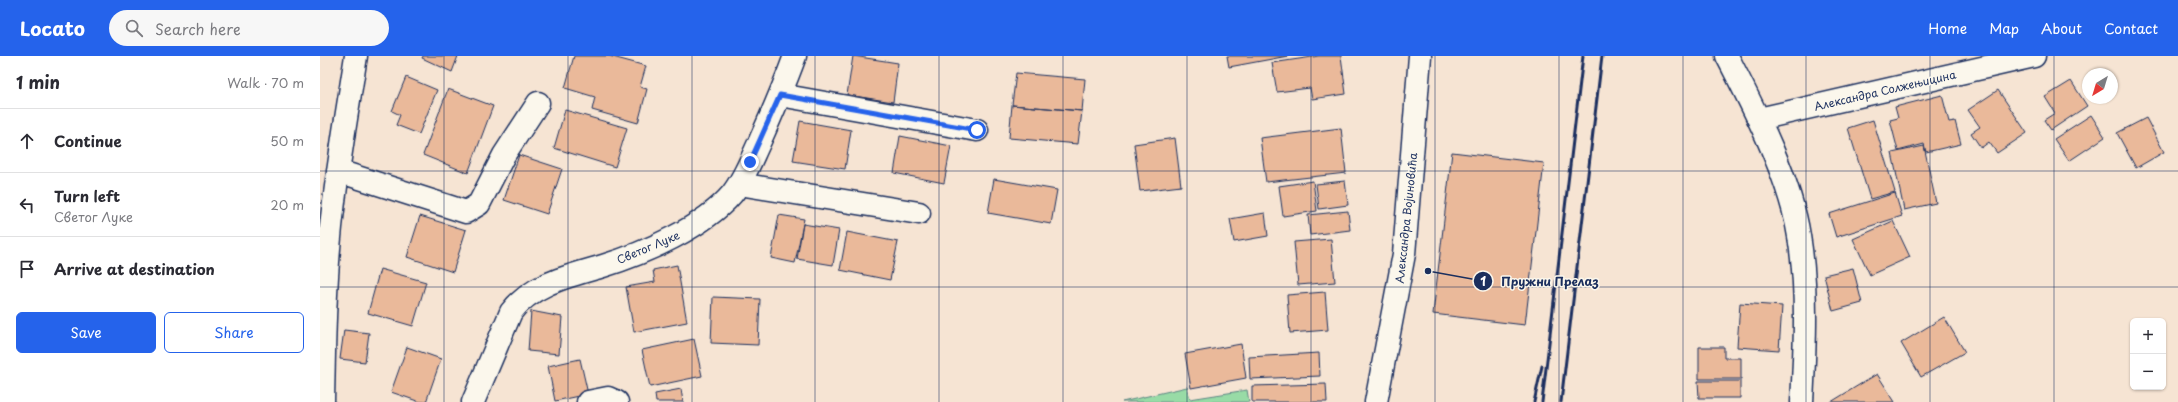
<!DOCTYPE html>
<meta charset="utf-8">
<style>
:root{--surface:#fff;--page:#f7f7f7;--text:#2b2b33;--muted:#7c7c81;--line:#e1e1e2;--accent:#2563eb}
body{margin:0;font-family:"Playpen Sans",sans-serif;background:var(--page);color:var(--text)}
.controls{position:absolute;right:12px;bottom:12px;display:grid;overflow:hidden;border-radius:6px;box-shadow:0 1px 3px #0004}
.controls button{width:36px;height:36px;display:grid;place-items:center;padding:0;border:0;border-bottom:1px solid var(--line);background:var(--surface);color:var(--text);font:20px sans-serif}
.compass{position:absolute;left:1762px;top:12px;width:36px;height:36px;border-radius:50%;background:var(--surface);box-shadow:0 1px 3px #0004;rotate:218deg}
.stop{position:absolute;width:12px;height:12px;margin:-9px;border:3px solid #2563eb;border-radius:50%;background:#fff}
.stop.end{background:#2563eb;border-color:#fff;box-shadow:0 1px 4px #0008}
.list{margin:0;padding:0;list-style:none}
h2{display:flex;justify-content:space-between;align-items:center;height:52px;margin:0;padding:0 16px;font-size:17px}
h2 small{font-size:13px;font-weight:400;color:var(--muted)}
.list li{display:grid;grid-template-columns:26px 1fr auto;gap:12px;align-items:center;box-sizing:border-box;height:64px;padding:0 16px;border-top:1px solid var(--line)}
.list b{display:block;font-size:15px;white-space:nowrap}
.list p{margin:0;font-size:13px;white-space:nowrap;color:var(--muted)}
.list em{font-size:13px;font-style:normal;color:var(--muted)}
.actions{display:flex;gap:8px;padding:12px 16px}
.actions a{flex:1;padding:9px 0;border:1px solid var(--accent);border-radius:6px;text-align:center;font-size:14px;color:var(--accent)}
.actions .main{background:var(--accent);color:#fff}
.icon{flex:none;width:22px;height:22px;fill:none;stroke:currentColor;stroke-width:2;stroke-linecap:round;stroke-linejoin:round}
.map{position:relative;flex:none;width:1858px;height:346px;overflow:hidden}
header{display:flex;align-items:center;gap:24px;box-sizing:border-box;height:56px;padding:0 20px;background:var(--accent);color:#fff}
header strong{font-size:19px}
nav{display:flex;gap:22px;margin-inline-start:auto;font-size:14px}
.search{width:280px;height:36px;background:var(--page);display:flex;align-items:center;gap:10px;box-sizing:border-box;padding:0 14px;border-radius:22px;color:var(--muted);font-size:15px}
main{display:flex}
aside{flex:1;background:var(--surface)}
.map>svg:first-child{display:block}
.green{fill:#98dba6;stroke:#5a8582}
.building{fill:#eab99a;stroke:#1b2f5e}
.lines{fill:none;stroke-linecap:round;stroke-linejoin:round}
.minor-casing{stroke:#1b2f5e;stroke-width:25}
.minor{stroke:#fbf7ec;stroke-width:22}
.rail{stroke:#1b2f5e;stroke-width:3}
.route{stroke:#2563eb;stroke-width:5}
.grid{fill:none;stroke:#1b2f5e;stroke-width:1;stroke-opacity:0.55}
.labels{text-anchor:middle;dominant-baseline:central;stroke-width:3;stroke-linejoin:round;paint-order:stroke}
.street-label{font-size:11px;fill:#1b2f5e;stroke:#fbf7ec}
.leader{fill:none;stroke:#1b2f5e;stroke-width:1.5}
.callout-dot{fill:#1b2f5e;stroke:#fbf7ec;stroke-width:1.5}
.mark-label{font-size:12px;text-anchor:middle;font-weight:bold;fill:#fff}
.callout-label{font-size:12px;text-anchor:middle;font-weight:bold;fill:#1b2f5e;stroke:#fbf7ec;stroke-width:3;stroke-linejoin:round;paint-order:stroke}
</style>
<header>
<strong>Locato</strong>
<div class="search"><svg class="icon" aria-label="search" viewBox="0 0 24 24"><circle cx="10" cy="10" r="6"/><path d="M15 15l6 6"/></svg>Search here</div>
<nav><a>Home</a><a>Map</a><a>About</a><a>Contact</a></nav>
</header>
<main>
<aside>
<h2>1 min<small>Walk · 70 m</small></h2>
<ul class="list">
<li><svg class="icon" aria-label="ahead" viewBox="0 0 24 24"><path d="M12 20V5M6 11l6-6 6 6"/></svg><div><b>Continue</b></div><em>50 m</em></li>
<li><svg class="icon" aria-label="left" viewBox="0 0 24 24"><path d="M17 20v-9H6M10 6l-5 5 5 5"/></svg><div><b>Turn left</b><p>Светог Луке</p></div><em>20 m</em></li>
<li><svg class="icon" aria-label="arrive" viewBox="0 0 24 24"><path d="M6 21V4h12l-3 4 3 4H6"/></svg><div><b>Arrive at destination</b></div></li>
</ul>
<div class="actions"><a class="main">Save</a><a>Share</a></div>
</aside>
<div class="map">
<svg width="1858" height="346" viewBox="0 0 1858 346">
<rect width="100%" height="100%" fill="#f6e4d3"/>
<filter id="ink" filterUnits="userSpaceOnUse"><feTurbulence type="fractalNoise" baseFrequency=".025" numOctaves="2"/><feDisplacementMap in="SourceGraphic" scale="8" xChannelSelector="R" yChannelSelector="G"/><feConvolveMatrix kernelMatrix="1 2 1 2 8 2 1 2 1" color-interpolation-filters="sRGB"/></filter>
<g filter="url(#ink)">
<path class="green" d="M867,331L870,343L927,334L929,346H802Z"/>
<path class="building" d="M103,0H138L132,16L102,2Z
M254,0H289L326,10L320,31L327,33L318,67L272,54L275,41L245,32Z
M533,0L578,7L573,46L527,39Z
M907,0H968L909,11Z
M999,0H1021L1026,38L992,43L990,32L957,36L952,7Z
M696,17L765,23L762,55L692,49Z
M86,21L117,34L99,78L76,69L80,59L72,55Z
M1751,25L1767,50L1731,74L1724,64L1735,57L1725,41Z
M128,33L173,50L148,117L103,99Z
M1678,34L1707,77L1677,97L1669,86L1661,92L1651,77L1660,71L1648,54Z
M1622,39L1629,66L1635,65L1641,88L1606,96L1604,88L1578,95L1570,64L1578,62L1575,51Z
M692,49L762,55L758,88L689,82Z
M245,54L307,72L295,111L234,92Z
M1771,59L1785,81L1749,105L1734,83Z
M1826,62L1844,96L1816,112L1797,77Z
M1553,64L1575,136L1550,143L1528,72Z
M480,65L531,74L525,113L473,105Z
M1021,72L1026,117L946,126L940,82Z
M580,80L631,90L624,127L574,117Z
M855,82L861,130L820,135L814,88Z
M1604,90L1616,147L1584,154L1572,97Z
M1132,96L1224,107L1205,269L1113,258Z
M199,99L242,113L227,158L184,144Z
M674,123L737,134L731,168L668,157Z
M993,125L997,155L963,160L959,130Z
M1025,125L1028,149L999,153L996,128Z
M1575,137L1582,160L1516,181L1509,158Z
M1028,155L1030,174L990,179L988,159Z
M945,157L948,180L914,186L910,163Z
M459,159L484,163L475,207L451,202Z
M100,160L146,174L133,216L87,201Z
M1573,165L1590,201L1550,219L1533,183Z
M483,168L519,174L513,209L477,203Z
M527,176L578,186L570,224L520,214Z
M1011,183L1015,226L978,229L974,186Z
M357,209L367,266L314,276L306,231L335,226L333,214Z
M1533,212L1542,247L1513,255L1504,219Z
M60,213L106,226L93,270L48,257Z
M1005,236L1008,274L970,277L967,239Z
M393,241L440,243L438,289L391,287Z
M1420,247L1462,250L1459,294L1417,291Z
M211,255L242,261L239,298L208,295Z
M1624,261L1645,296L1601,321L1581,287Z
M24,274L49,277L45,306L20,303Z
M374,283L382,320L330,331L322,294Z
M921,288L926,322L871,332L865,298Z
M87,291L121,303L106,346H100L71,336Z
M1379,291H1404V302H1421V323H1379Z
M999,297L1000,320L930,323L929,301Z
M260,303L268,338L235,345L228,310Z
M1557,318L1575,346H1511Z
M1378,325H1420V342H1379Z
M1006,328L1007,346H932V330Z
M361,333L363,346H336L335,338Z"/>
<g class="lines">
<g class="minor-casing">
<path id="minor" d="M1407,0C1434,53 1470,121 1479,180C1488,235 1485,290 1482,346
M460,39L657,74
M1439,63L1714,0
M18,115L146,156L159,148L184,99L218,47
M419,128L599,157
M3,346C4,288 5,229 11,171C17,114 27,57 36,0
M153,346L191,256C213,227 250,220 283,210C325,197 384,171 412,138C424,123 431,104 439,87C452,58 464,30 475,0
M268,346L288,342L297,346
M1056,346L1084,198L1100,0"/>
</g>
<use href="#minor" class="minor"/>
<path class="rail" d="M1214,346L1222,310
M1222,346L1263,0
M1241,346L1282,0"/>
</g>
</g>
<g class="lines" filter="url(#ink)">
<path class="route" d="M430,106L460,39L657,74"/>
</g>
<path class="grid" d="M124,0V346M248,0V346M372,0V346M495,0V346M619,0V346M743,0V346M867,0V346M991,0V346M1115,0V346M1239,0V346M1363,0V346M1486,0V346M1610,0V346M1734,0V346M0,115H1858M0,231H1858"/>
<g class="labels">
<g class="street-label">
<text transform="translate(1565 34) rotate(-13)">Александра Солжењицина</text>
<text transform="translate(1086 162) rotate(-84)">Александра Војиновића</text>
<text transform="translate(328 191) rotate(-23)">Светог Луке</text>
</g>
</g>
<path class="leader" d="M1108 215L1163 225"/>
<g class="callout-dot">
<circle cx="1108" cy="215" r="4"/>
<circle cx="1163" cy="225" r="10"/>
</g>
<g class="mark-label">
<text x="1163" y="230">1</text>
</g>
<g class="callout-label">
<text x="1230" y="230">Пружни Прелаз</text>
</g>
</svg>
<div class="controls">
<button>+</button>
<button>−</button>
</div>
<svg class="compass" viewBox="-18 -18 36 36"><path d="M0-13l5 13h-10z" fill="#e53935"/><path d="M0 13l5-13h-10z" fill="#7c7c81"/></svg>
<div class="stop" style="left:657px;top:74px"></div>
<div class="stop end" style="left:430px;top:106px"></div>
</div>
</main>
